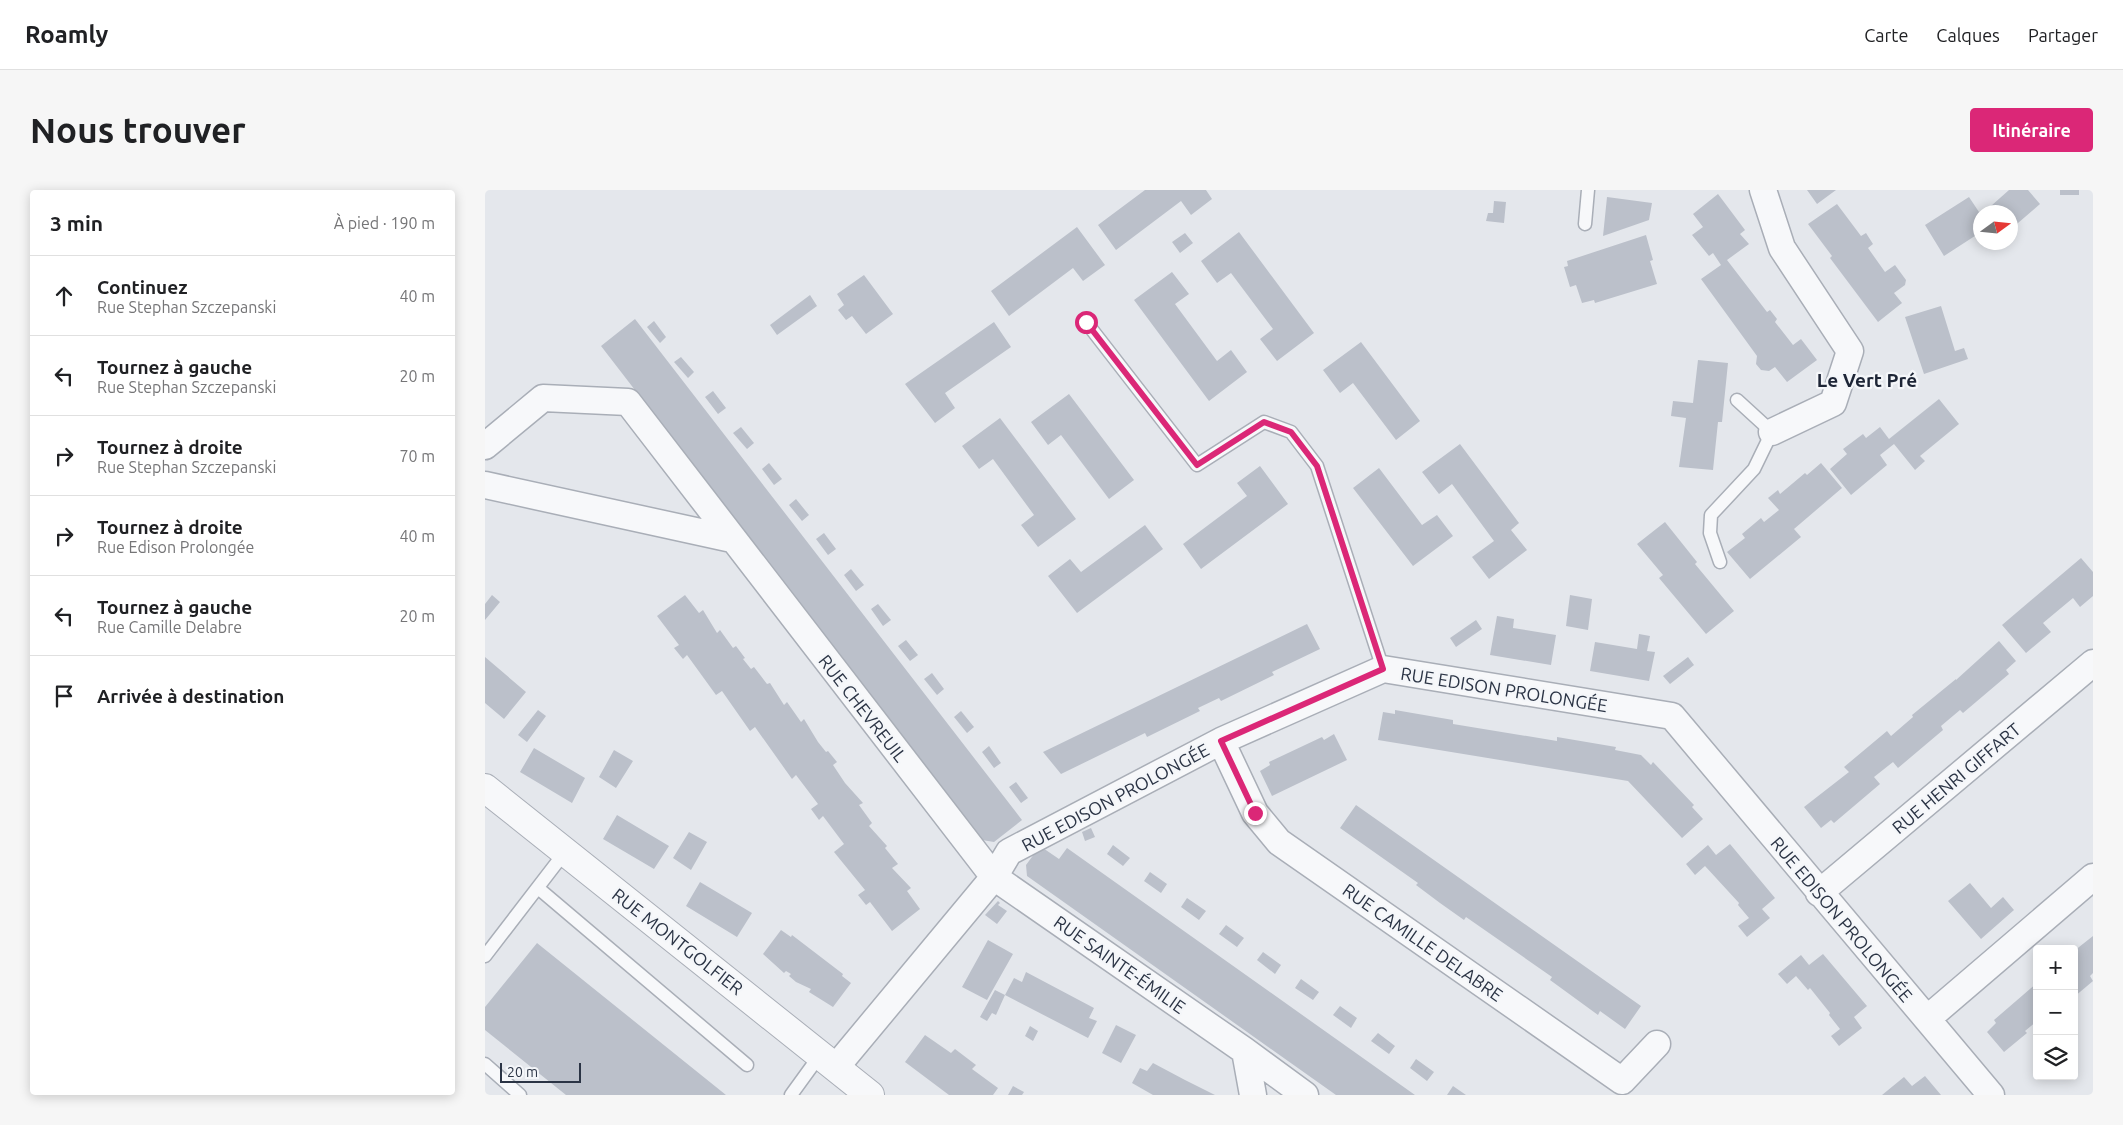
<!DOCTYPE html>
<html lang="fr">
<meta charset="utf-8">
<style>
:root{--surface:#fff;--page:#f6f6f6;--text:#202124;--muted:#757577;--line:#e0e0e0;--accent:#db2777}
body{margin:0;font-family:Ubuntu,sans-serif;background:var(--page);color:var(--text)}
.controls{position:absolute;right:15px;bottom:15px;display:grid;overflow:hidden;border-radius:5px;box-shadow:0 2px 12px #0003}
.controls button{width:45px;height:45px;display:grid;place-items:center;padding:0;border:0;border-bottom:1px solid var(--line);background:var(--surface);color:var(--text);font:25px sans-serif}
.compass{position:absolute;left:1488px;top:15px;width:45px;height:45px;border-radius:50%;background:var(--surface);box-shadow:0 2px 12px #0003;rotate:75deg}
.scale{position:absolute;left:15px;bottom:12px;width:81px;box-sizing:border-box;padding-left:5px;border:2px solid #2b3445;border-top:0;font-size:14px;line-height:18px;white-space:nowrap;color:#2b3445;-webkit-text-stroke:4px #f4f6f9;paint-order:stroke}
.stop{position:absolute;width:15px;height:15px;margin:-11px;border:4px solid #db2777;border-radius:50%;background:#fff}
.stop.end{background:#db2777;border-color:#fff;box-shadow:0 1px 5px #0008}
.list{margin:0;padding:0;list-style:none}
h2{display:flex;justify-content:space-between;align-items:center;height:65px;margin:0;padding:0 20px;font-size:21px}
h2 small{font-size:16px;font-weight:400;color:var(--muted)}
.list li{display:grid;grid-template-columns:32px 1fr auto;gap:15px;align-items:center;box-sizing:border-box;height:80px;padding:0 20px;border-top:1px solid var(--line)}
.list b{display:block;font-size:19px;white-space:nowrap}
.list p{margin:0;font-size:16px;white-space:nowrap;color:var(--muted)}
.list em{font-size:16px;font-style:normal;color:var(--muted)}
.icon{flex:none;width:28px;height:28px;fill:none;stroke:currentColor;stroke-width:2;stroke-linecap:round;stroke-linejoin:round}
.map{position:relative;flex:none;width:1608px;height:905px;overflow:hidden;border-radius:5px}
header{display:flex;align-items:center;gap:30px;box-sizing:border-box;height:70px;padding:0 25px;background:var(--surface);border-bottom:1px solid var(--line)}
header strong{font-size:24px}
nav{display:flex;gap:28px;margin-inline-start:auto;font-size:18px}
.intro{display:flex;align-items:center;justify-content:space-between;box-sizing:border-box;height:120px;padding:0 30px}
h1{margin:0;font-size:35px}
.button{padding:12px 22px;border-radius:5px;background:var(--accent);color:#fff;font-size:18px;font-weight:700}
main{display:flex;gap:30px;padding:0 30px}
aside{flex:1;background:var(--surface);border-radius:5px;box-shadow:0 2px 12px #0003}
.map>svg:first-child{display:block}
.building{fill:#bbc0ca}
.lines{fill:none;stroke-linecap:round;stroke-linejoin:round}
.service-casing{stroke:#a9aeb7;stroke-width:15}
.minor-casing{stroke:#a9aeb7;stroke-width:29}
.tertiary-casing{stroke:#a9aeb7;stroke-width:30}
.service{stroke:#f7f8fa;stroke-width:12}
.minor{stroke:#f7f8fa;stroke-width:26}
.tertiary{stroke:#f7f8fa;stroke-width:28}
.route{stroke:#db2777;stroke-width:6}
.labels{text-anchor:middle;dominant-baseline:central;stroke-width:4.5;stroke-linejoin:round;paint-order:stroke}
.street-label{font-size:18px;fill:#2b3445;stroke:#f4f6f9}
.neighbourhood-label{font-size:19px;font-weight:bold;fill:#1d2536;stroke:#f4f6f9}
</style>
<header>
<strong>Roamly</strong>
<nav><a>Carte</a><a>Calques</a><a>Partager</a></nav>
</header>
<div class="intro"><h1>Nous trouver</h1><a class="button">Itinéraire</a></div>
<main>
<aside>
<h2>3 min<small>À pied · 190 m</small></h2>
<ul class="list">
<li><svg class="icon" aria-label="ahead" viewBox="0 0 24 24"><path d="M12 20V5M6 11l6-6 6 6"/></svg><div><b>Continuez</b><p>Rue Stephan Szczepanski</p></div><em>40 m</em></li>
<li><svg class="icon" aria-label="left" viewBox="0 0 24 24"><path d="M17 20v-9H6M10 6l-5 5 5 5"/></svg><div><b>Tournez à gauche</b><p>Rue Stephan Szczepanski</p></div><em>20 m</em></li>
<li><svg class="icon" aria-label="right" viewBox="0 0 24 24"><path d="M7 20v-9h11M14 6l5 5-5 5"/></svg><div><b>Tournez à droite</b><p>Rue Stephan Szczepanski</p></div><em>70 m</em></li>
<li><svg class="icon" aria-label="right" viewBox="0 0 24 24"><path d="M7 20v-9h11M14 6l5 5-5 5"/></svg><div><b>Tournez à droite</b><p>Rue Edison Prolongée</p></div><em>40 m</em></li>
<li><svg class="icon" aria-label="left" viewBox="0 0 24 24"><path d="M17 20v-9H6M10 6l-5 5 5 5"/></svg><div><b>Tournez à gauche</b><p>Rue Camille Delabre</p></div><em>20 m</em></li>
<li><svg class="icon" aria-label="arrive" viewBox="0 0 24 24"><path d="M6 21V4h12l-3 4 3 4H6"/></svg><div><b>Arrivée à destination</b></div></li>
</ul>
</aside>
<div class="map">
<svg width="1608" height="905" viewBox="0 0 1608 905">
<rect width="100%" height="100%" fill="#e4e7ec"/>
<path class="building" d="M660,0H721L727,9L706,25L696,11L631,60L613,35Z
M1322,0H1351L1332,14Z
M1524,0H1543L1555,14L1526,39V22H1512L1506,16Z
M1575,0H1594V5H1575Z
M1233,4L1260,40L1255,44L1264,54L1242,70L1282,122L1285,120L1292,129L1290,132L1308,155L1316,149L1332,170L1302,192L1290,177L1284,181L1276,180L1271,174L1272,166L1216,89L1236,75L1228,63L1224,66L1207,45L1218,37L1208,24Z
M1122,7L1167,13L1164,30L1118,46Z
M1484,7L1496,25V42L1459,66L1440,35Z
M1009,11L1021,12L1019,33L1001,31L1003,23H1008Z
M1352,14L1376,46L1381,43L1388,54L1383,58L1400,82L1410,75L1421,90L1420,95L1409,103L1417,113L1393,132L1345,68L1347,66L1323,34Z
M592,37L620,75L598,91L588,78L524,126L506,101Z
M754,42L829,143L792,171L775,149L788,139L746,83L732,93L716,71Z
M700,43L708,53L695,63L687,52Z
M1161,45L1168,70L1165,71L1172,94L1110,113L1109,110L1097,113L1091,95L1085,97L1079,77L1083,76L1082,71Z
M687,82L704,104L690,114L732,171L746,160L762,182L724,211L649,110Z
M379,85L408,124L381,144L367,126L361,130L353,120L359,115L352,104Z
M325,105L332,116L292,145L285,135Z
M1456,116L1470,161L1479,158L1483,169L1439,184L1420,127Z
M150,129L537,630L509,652L497,650L116,156Z
M169,131L181,147L175,153L162,137Z
M509,132L526,157L460,203L470,218L450,233L420,194Z
M876,152L935,231L911,250L868,193L855,203L838,180Z
M196,167L209,182L203,188L189,172Z
M1213,170L1243,173L1237,232H1233L1228,280L1194,277L1201,228L1186,226L1188,211L1208,213Z
M228,201L241,218L233,224L220,207Z
M584,204L649,290L624,309L576,245L563,255L546,232Z
M1454,209L1474,234L1435,266L1440,271L1430,280L1409,254L1395,265L1402,275L1366,305L1345,279L1362,264L1358,259L1378,244L1381,248L1395,237L1404,249Z
M515,228L591,329L553,357L536,335L549,325L508,269L494,279L477,256Z
M256,237L269,253L262,259L248,243Z
M975,254L1034,333L1026,340L1042,360L1004,389L987,367L1009,351L967,294L954,304L937,282Z
M284,273L297,289L289,295L277,279Z
M1336,273L1357,298L1309,339L1316,347L1265,389L1242,362L1260,348L1257,344L1276,328L1279,332L1294,320L1283,308L1293,300L1295,304L1320,283L1322,285Z
M775,276L803,314L716,379L698,354L762,306L752,293Z
M894,278L937,335L952,325L968,346L928,376L868,298Z
M311,309L324,325L317,331L304,315Z
M1180,332L1212,372L1210,374L1249,421L1221,444L1174,388L1178,385L1152,354Z
M660,335L678,359L592,423L563,386L585,369L596,382Z
M339,343L351,359L343,365L331,349Z
M1596,368L1608,382V406L1595,417L1588,408L1558,433L1566,442L1541,463L1517,435Z
M366,379L379,395L371,401L359,385Z
M7,405L15,412L0,430V414Z
M200,405L214,423L218,420L232,443L235,440L248,458L251,456L260,468L258,469L266,479L269,477L282,494L285,493L299,515L302,512L316,532L319,529L333,552L341,562L343,561L352,572L348,575L360,593L378,613L374,615L387,633L384,636L402,656L400,658L413,674L407,678L426,698L422,701L435,719L407,741L385,712L381,715L373,705L380,700L349,662L359,654L338,626L334,630L326,619L333,614L311,585L307,589L270,537L265,541L237,501L231,505L202,465L198,469L189,458L194,455L172,426Z
M1085,405L1107,409L1103,440L1081,436Z
M393,414L406,430L398,436L386,419Z
M1012,426L1029,429L1028,438L1071,445L1066,475L1005,465Z
M991,430L997,439L971,457L965,448Z
M822,434L835,459L787,482L789,485L736,511L734,508L713,518L715,521L662,547L660,543L576,584L558,562Z
M1154,444L1165,446L1162,461L1170,462L1164,491L1105,481L1110,452L1152,459Z
M421,450L433,465L425,471L413,456Z
M1514,451L1531,471L1521,480L1524,484L1478,523L1475,520L1456,536L1458,540L1413,578L1408,572L1389,587L1395,594L1349,633L1346,630L1336,638L1319,617L1364,582L1359,577L1402,541L1406,546L1428,527L1427,525L1471,489V490Z
M0,467L41,502L19,529L0,513Z
M1203,467L1209,475L1185,494L1178,486Z
M447,483L459,499L452,505L439,489Z
M53,520L61,526L42,552L33,545Z
M910,520L968,530V534L1072,551V547L1131,557L1130,560L1156,565L1166,575L1168,572L1209,615L1207,617L1218,629L1197,648L1143,591L893,550L898,522L910,524Z
M476,521L489,537L482,543L469,527Z
M849,544L862,570L787,606L775,581L785,575L784,572L837,547L839,550Z
M504,556L516,573L509,578L497,562Z
M49,558L100,588L87,613L35,582Z
M129,560L148,571L131,598L114,587Z
M531,592L543,608L536,613L524,597Z
M871,615L1156,816L1140,839L1115,821L1113,825L1065,790L1067,787L981,727L979,730L955,713L931,695L933,693L855,638Z
M132,625L184,656L169,679L118,649Z
M606,638L610,647L600,651L597,642Z
M204,642L222,652L206,680L188,668Z
M1245,654L1290,708L1277,719L1285,728L1262,747L1253,736L1264,728L1253,715L1254,713L1220,676L1210,685L1201,674L1223,655L1231,665Z
M628,655L645,668L638,676L622,664Z
M555,656L574,669L582,658L930,905H851L542,686L541,675Z
M665,682L682,694L676,703L659,691Z
M215,692L267,723L252,747L201,716Z
M1485,693L1506,718L1518,707L1529,720L1496,749L1463,711Z
M702,708L721,721L714,730L696,717Z
M513,711L515,713L513,715L522,721L512,734L500,725Z
M741,735L759,748L752,757L734,744Z
M296,740L306,747L307,745L358,784L357,786L366,793L348,817L324,802L326,799L311,792L304,786L306,784L301,781L299,783L278,764Z
M1608,746V783L1605,786L1608,791L1589,807V761Z
M503,750L528,764L502,810L477,797Z
M52,753L241,905H81L0,840V817Z
M778,762L796,775L790,784L772,770Z
M1338,764L1382,816L1369,827L1377,838L1354,856L1346,846L1355,839L1344,825L1345,823L1325,798L1323,800L1311,786L1302,794L1293,784L1316,765L1324,775Z
M541,782L609,818L604,828L612,831L603,848L520,805L529,788L537,792Z
M816,789L834,802L828,810L810,798Z
M1552,793V831L1540,841L1542,843L1519,862L1502,842L1511,833L1509,830Z
M510,800L520,805L511,825L507,823L502,831L495,827Z
M855,816L872,828L866,838L848,825Z
M631,835L651,845L636,873L617,863Z
M545,836L553,841L548,851L540,846Z
M893,843L910,856L904,864L886,851Z
M440,845L466,863L470,859L491,875L487,879L513,898L508,905H464L420,872Z
M931,869L949,882L942,891L925,878Z
M668,873L700,890L730,905H668L647,893L655,878L662,881Z
M1440,886L1456,905H1397L1419,887L1427,896Z
M528,896L539,902L537,905H523Z
M968,896L981,905H962Z"/>
<g class="lines">
<g class="service-casing">
<path id="service" d="M1100,34L1103,0
M601,132L712,275L779,232L806,242L832,276L898,479
M1235,372L1225,343L1226,325L1269,279L1287,242L1252,210
M53,698L262,875
M0,766L80,662
M0,874L35,905
M306,905L335,865"/>
</g>
<g class="minor-casing">
<path id="minor" d="M1278,0L1297,58L1365,161L1348,213L1287,242
M0,256L58,208L143,212L509,687L760,861L820,905
M0,295L247,349
M736,551L770,623L794,652L1137,891L1172,854
M1334,703L1608,473
M1442,829L1608,687
M760,861L768,905
M351,877L509,687L524,662L736,551L898,479L1187,526L1506,905"/>
</g>
<g class="tertiary-casing">
<path id="tertiary" d="M0,598L385,905"/>
</g>
<use href="#service" class="service"/>
<use href="#minor" class="minor"/>
<use href="#tertiary" class="tertiary"/>
</g>
<g class="lines">
<path class="route" d="M601,132L712,275L779,232L806,242L832,276L898,479L736,551L770,623"/>
</g>
<g class="labels">
<g class="street-label">
<text transform="translate(1019 499) rotate(9)">RUE EDISON PROLONGÉE</text>
<text transform="translate(378 518) rotate(52)">RUE CHEVREUIL</text>
<text transform="translate(1471 588) rotate(-40)">RUE HENRI GIFFART</text>
<text transform="translate(630 607) rotate(-28)">RUE EDISON PROLONGÉE</text>
<text transform="translate(1357 729) rotate(50)">RUE EDISON PROLONGÉE</text>
<text transform="translate(193 751) rotate(38)">RUE MONTGOLFIER</text>
<text transform="translate(938 752) rotate(35)">RUE CAMILLE DELABRE</text>
<text transform="translate(635 774) rotate(35)">RUE SAINTE-ÉMILIE</text>
</g>
<g class="neighbourhood-label">
<text x="1382" y="190">Le Vert Pré</text>
</g>
</g>
</svg>
<div class="controls">
<button>+</button>
<button>−</button>
<button><svg class="icon" aria-label="layers" viewBox="0 0 24 24"><path d="M12 4l9 5-9 5-9-5zM3 14l9 5 9-5"/></svg></button>
</div>
<svg class="compass" viewBox="-18 -18 36 36"><path d="M0-13l5 13h-10z" fill="#e53935"/><path d="M0 13l5-13h-10z" fill="#757577"/></svg>
<div class="scale">20 m</div>
<div class="stop" style="left:601px;top:132px"></div>
<div class="stop end" style="left:770px;top:623px"></div>
</div>
</main>
